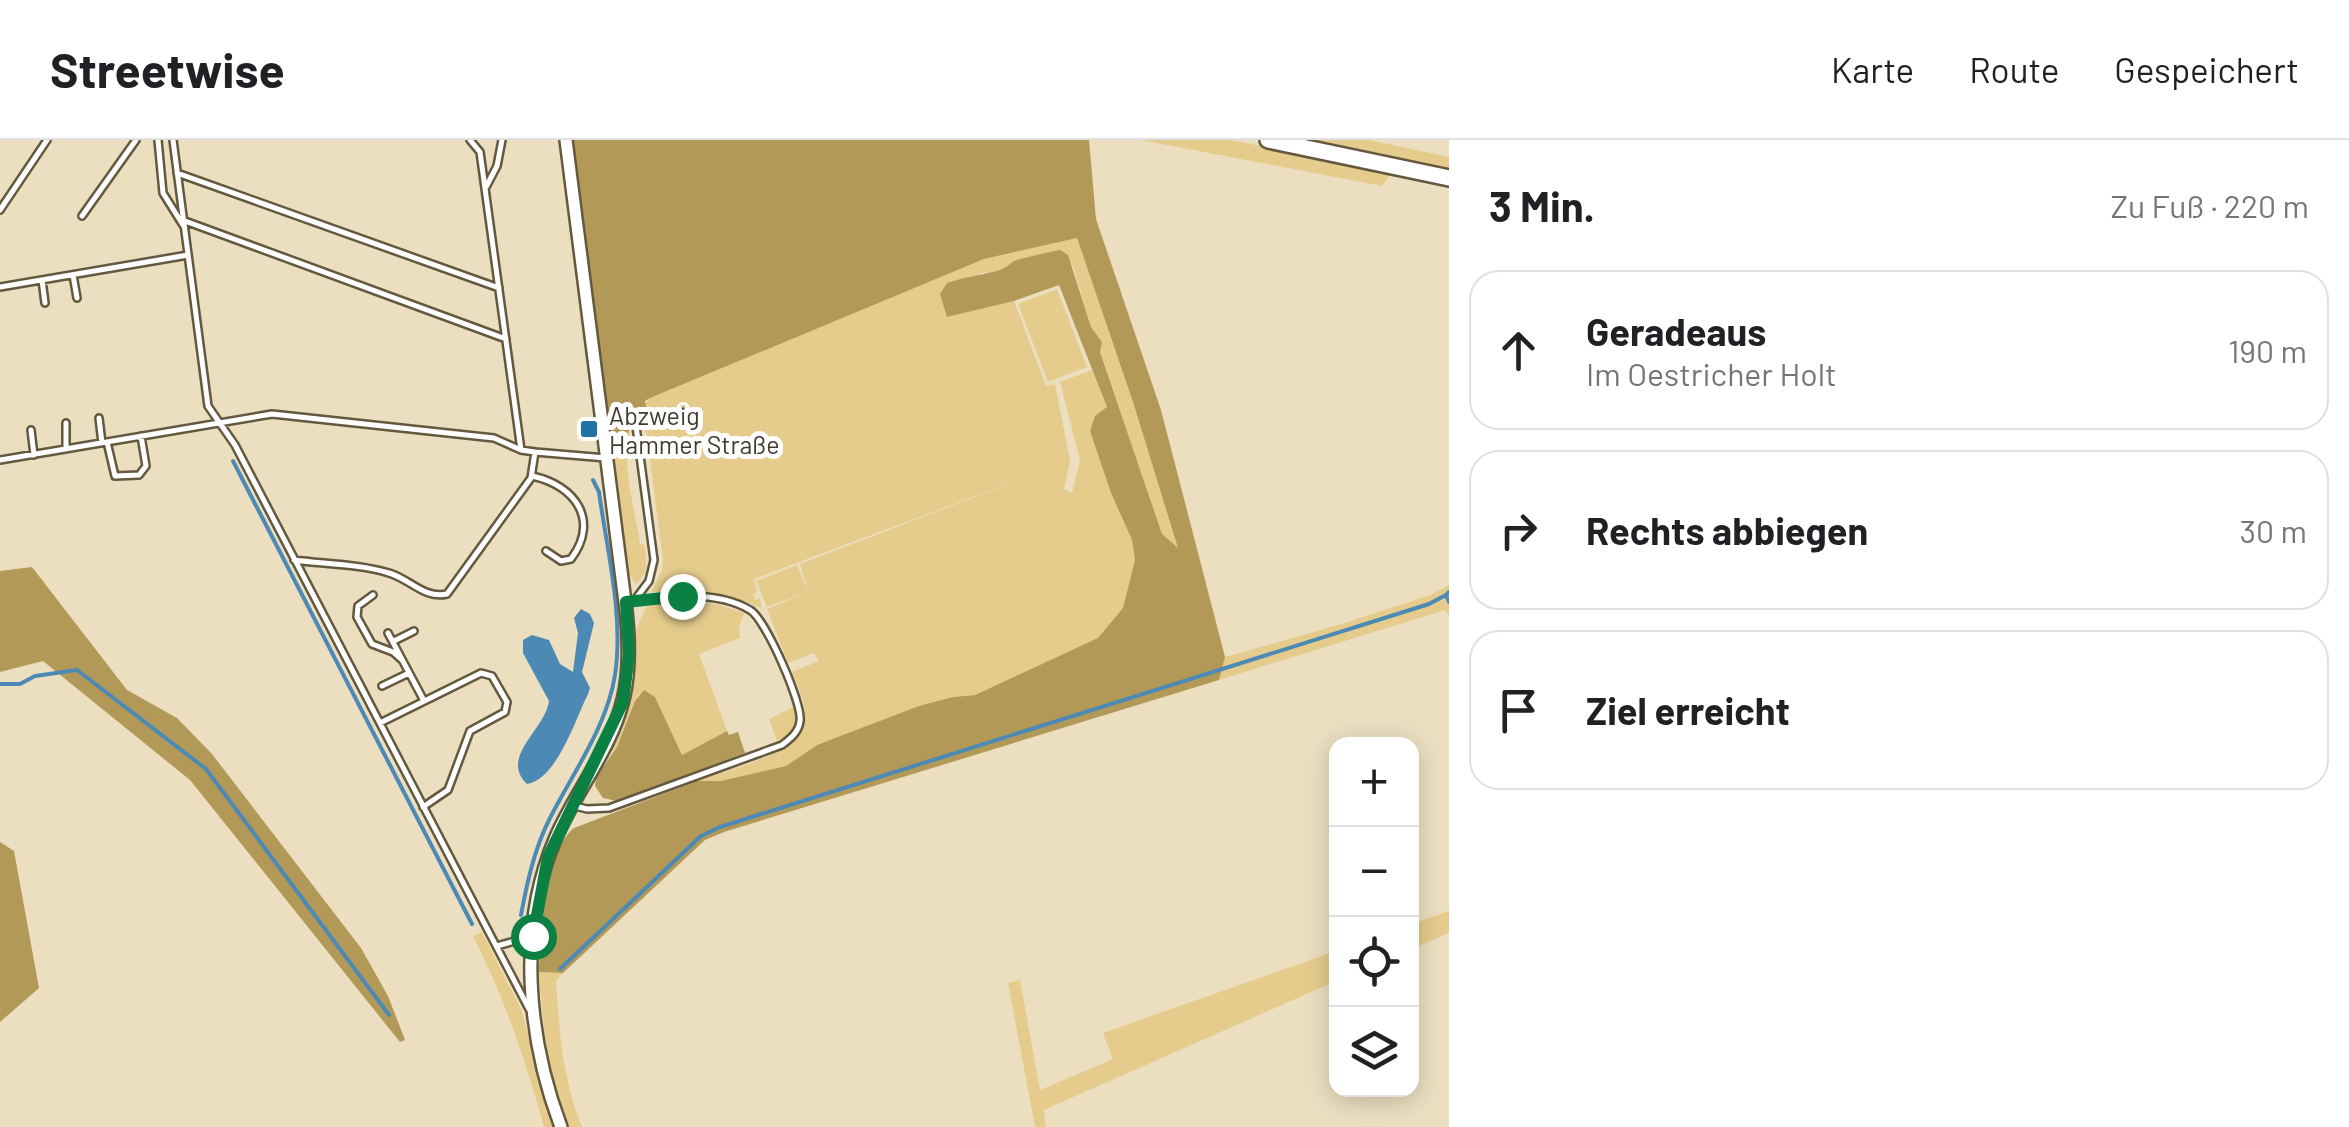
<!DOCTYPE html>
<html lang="de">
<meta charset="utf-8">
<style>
:root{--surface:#fff;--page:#f2f2f2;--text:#202124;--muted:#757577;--line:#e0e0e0}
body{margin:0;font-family:Barlow,sans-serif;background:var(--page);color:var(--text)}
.controls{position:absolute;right:30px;bottom:30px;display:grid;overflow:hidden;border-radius:20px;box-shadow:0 5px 25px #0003}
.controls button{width:90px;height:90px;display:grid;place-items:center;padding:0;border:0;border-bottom:2px solid var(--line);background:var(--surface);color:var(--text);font:50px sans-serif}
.stop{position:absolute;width:30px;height:30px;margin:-22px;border:8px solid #0b8043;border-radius:50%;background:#fff}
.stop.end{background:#0b8043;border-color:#fff;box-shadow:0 2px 10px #0008}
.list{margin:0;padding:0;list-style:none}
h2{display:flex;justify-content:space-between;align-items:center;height:130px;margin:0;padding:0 40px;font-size:42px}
h2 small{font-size:32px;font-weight:400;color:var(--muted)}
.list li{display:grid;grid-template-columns:65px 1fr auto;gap:30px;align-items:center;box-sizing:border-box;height:160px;margin:0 20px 20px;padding:0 20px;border:2px solid var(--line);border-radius:30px}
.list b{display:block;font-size:38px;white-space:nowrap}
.list p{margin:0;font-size:32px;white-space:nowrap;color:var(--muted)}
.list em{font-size:32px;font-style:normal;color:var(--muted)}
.icon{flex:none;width:55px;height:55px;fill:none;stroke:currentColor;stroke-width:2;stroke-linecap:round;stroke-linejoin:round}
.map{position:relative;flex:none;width:1449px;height:987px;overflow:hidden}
header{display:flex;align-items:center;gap:60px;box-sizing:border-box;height:140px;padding:0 50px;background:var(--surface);border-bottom:2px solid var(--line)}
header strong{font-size:48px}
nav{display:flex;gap:55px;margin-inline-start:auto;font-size:35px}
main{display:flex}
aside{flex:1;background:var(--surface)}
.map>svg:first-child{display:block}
.green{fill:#e5cc8d}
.forest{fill:#b39957}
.water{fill:#4c8ab5}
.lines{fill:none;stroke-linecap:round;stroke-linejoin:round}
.stream{stroke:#4c8ab5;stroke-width:4}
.lane-casing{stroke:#64593e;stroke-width:10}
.street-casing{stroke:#64593e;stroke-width:16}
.secondary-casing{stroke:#64593e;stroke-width:20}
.lane{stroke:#fff;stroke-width:5}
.street{stroke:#fff;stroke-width:11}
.secondary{stroke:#fff;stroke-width:15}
.route{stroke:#0b8043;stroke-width:12}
.poi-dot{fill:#1f72a3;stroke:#fff;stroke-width:4}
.labels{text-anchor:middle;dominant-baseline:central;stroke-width:10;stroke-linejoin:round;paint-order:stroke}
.poi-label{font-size:25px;fill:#403b2f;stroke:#fff;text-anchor:start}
</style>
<header>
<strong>Streetwise</strong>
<nav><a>Karte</a><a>Route</a><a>Gespeichert</a></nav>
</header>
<main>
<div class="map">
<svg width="1449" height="987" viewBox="0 0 1449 987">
<rect width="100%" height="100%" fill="#ecdfc0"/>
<path class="green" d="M1141,0H1231L1392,32L1382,46Z
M1303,0H1369L1449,17V29Z
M1077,98L1133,262L1179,410L1162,394L1100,212L1102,202L1091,187L1073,126L1052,112L1014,121L999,131L981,133L970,140H955L947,177L1014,161L1046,246L1055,244L1070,321L1064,349L1072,353L1080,320L1060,242L1092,230L1107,267L1090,291L1111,353L1132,400L1135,420L1123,468L1099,498L975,555L953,557L817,605L786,626L721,641H697C726,630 804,614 805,577C806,562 797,546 792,532L819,521L814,513L788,523L767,469L808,452L767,467L756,441L797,425L808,452L800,424L1040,332L754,439L757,452L753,454L755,460L760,458L762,469C729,450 687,452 651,452L662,430L663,419L646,291L639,283L631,287C620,323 635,368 640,404H644C647,420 649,433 636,444L629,434L611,303L619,301L650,258L984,119Z
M1057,149L1087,227L1048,242L1018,164Z
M1449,445V475L1445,470L1219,540L1225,517L1345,483L1430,455Z
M669,461L717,464L744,473L739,487L740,498L699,514L727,591L682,615L655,557L639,554L617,607L605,619L628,567L635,538L636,490L646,467Z
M795,566C801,582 792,595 777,601L769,579Z
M1449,771V793L1412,809V784Z
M482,792L522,871L552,987H544C526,921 504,857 473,796Z
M1336,811V841L1044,970L1046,987H1035L1008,843L1020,840L1040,950L1113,919L1103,893Z
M539,832L563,833L556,841C559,892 563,940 582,987H568C547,939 543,884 539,832Z"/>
<path class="forest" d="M572,0H1089L1096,79L1161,270L1225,517L1219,540L724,692L705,700L563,833L539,832C541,794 542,714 574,688L697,641H721L786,626L817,605L919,566L953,557L975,555L1098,498L1123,468L1135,420L1132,400L1111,353L1090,291L1095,276L1107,267L1059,145L1014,161L947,177L940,154L947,143C964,137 982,135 1000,130C1005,128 1009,124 1014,121C1018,119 1054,111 1060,110L1068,115L1091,187L1102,202L1100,212L1162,394L1178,408L1133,262L1077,98L984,119L650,258L645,261L649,281L632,283L626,297L611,303Z
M32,427L127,550L177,578L212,614L361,808L388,856L405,900L400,902L190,640L43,521L0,532V431Z
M644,550L655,557L682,615L727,591L729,595L738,592L745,613L617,661L603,658L595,646L596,637L617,607L635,561Z
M0,702L14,711L39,848L0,882Z"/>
<path class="water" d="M581,469L590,474L594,483L582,532L590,548L588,554C575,580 557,639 527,644C499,617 545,590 549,561L523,513V500L532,495L549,500L560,524L573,532L578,493L574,478Z"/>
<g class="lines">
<path class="stream" d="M233,321L472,784
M1449,452L1446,455L1449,462
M0,544H20L35,536L77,530L206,629L389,875
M521,775C527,743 534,710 549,680C572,634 607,587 615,535C624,476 607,411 599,352L593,340
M560,829L701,696L720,687L1429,464L1446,455"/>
<g class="lane-casing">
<path id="lane" d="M158,0L163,53L183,85
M173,0L208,266L235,305L529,869
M177,33L499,148
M486,47L497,26L502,0
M0,70L47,0
M82,76L136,0
M185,81L506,199
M73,135L77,158
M42,140L45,163
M0,147L188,115
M99,278L102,303
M31,290L34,315
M107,302L115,336L139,335L146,326L141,296
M66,309V283
M535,312L606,318
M0,320L272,274L494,298L521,310
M532,336C575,345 600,380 571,419L561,421L546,411
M294,420C325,424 359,424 389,433C410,439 424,459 447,454L531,338L535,312L521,310L480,12L470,0
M373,455L358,466L357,477L372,504L393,512L402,520
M634,461L649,441L654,420L636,286
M388,493L423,559
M394,501L414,491
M382,546L409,533
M380,583L481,533L492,536L507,562L505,572L470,591L448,650L423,667
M575,666L587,669L609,668L782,605C790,599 799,592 800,581C803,564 765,478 750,470C715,449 666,457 628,462
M497,806L532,796"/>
</g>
<g class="street-casing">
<path id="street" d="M561,987C527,897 517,787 556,697C576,651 611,609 623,560C631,528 629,494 625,462L566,0"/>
</g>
<g class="secondary-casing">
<path id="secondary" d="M1268,0L1449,38"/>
</g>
<use href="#lane" class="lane"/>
<use href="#street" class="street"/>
<use href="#secondary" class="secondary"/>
</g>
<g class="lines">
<path class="route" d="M533,796L548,717L623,562L629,514L626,462L682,456"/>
</g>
<rect class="poi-dot" x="579" y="279" width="20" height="20" rx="5"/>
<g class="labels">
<g class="poi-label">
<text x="609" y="275">Abzweig<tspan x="609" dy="29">Hammer Straße</tspan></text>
</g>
</g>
</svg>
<div class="controls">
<button>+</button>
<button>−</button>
<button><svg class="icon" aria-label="locate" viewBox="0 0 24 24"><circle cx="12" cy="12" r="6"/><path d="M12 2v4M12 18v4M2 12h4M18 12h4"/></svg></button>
<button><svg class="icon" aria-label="layers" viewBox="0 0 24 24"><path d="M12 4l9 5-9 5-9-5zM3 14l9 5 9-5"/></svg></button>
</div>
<div class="stop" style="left:533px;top:796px"></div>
<div class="stop end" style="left:682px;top:456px"></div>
</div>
<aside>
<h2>3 Min.<small>Zu Fuß · 220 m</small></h2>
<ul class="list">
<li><svg class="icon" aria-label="ahead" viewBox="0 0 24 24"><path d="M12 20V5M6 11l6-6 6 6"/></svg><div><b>Geradeaus</b><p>Im Oestricher Holt</p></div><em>190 m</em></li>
<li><svg class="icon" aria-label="right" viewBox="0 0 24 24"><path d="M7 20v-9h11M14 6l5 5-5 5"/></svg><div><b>Rechts abbiegen</b></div><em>30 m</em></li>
<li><svg class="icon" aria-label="arrive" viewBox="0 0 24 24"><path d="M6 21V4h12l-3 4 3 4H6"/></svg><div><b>Ziel erreicht</b></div></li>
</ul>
</aside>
</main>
